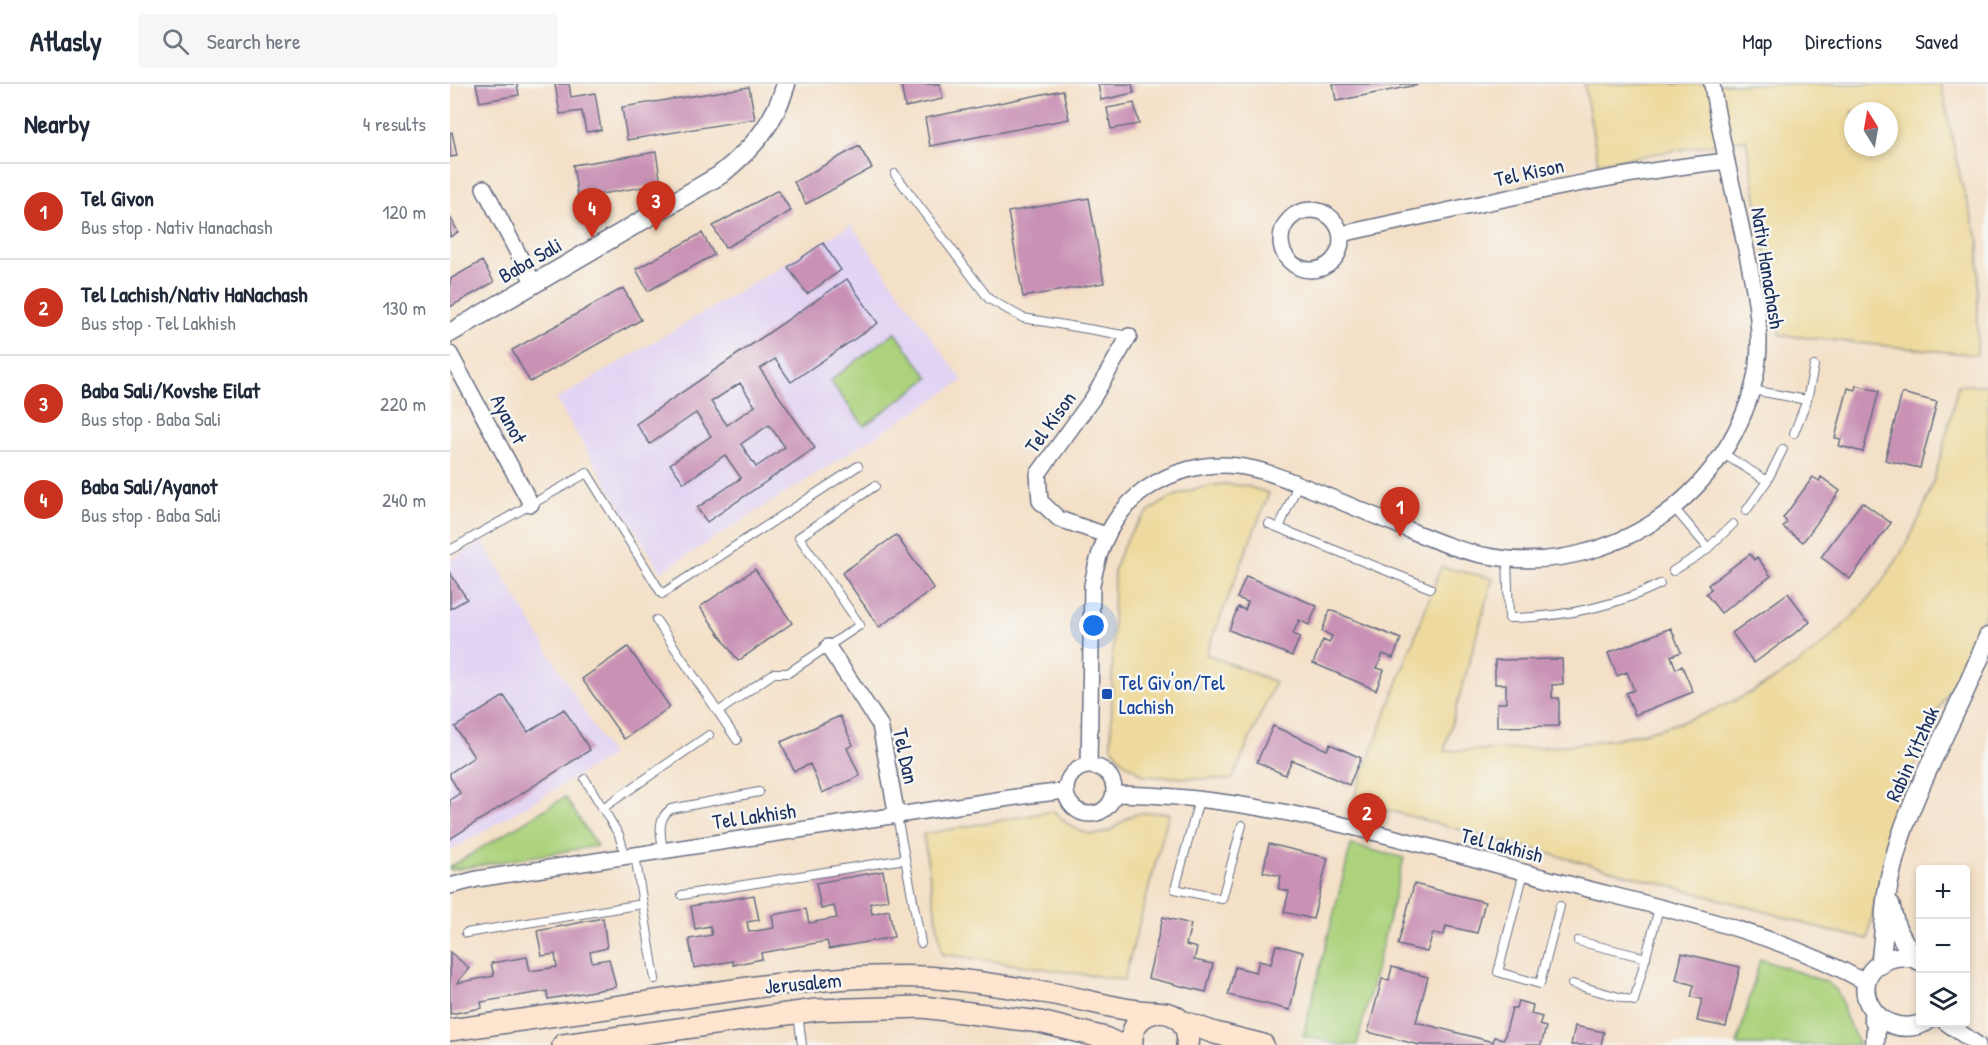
<!DOCTYPE html>
<meta charset="utf-8">
<style>
:root{--surface:#fff;--page:#f6f6f7;--text:#1f2937;--muted:#747a83;--line:#e0e1e3;--accent:#c8321e}
body{margin:0;font-family:"Patrick Hand",sans-serif;background:var(--page);color:var(--text)}
.controls{position:absolute;right:18px;bottom:18px;display:grid;overflow:hidden;border-radius:6px;box-shadow:0 3px 9px #0003}
.controls button{width:54px;height:54px;display:grid;place-items:center;padding:0;border:0;border-bottom:2px solid var(--line);background:var(--surface);color:var(--text);font:30px sans-serif}
.compass{position:absolute;left:1394px;top:18px;width:54px;height:54px;border-radius:50%;background:var(--surface);box-shadow:0 3px 9px #0003;rotate:349deg}
.you{position:absolute;left:644px;top:542px;width:21px;height:21px;margin:-15px;border:4px solid #fff;border-radius:50%;background:#1a73e8;box-shadow:0 0 0 9px #1a73e833}
.badge{display:grid;place-items:center;width:39px;height:39px;border-radius:50%;background:var(--accent);color:#fff;font-size:20px;font-weight:700}
.pin{position:absolute;translate:-50% -50px;filter:drop-shadow(0 2px 3px #0008)}
.pin::after{content:'';position:absolute;top:32px;width:21px;height:18px;background:inherit;clip-path:polygon(0 0,100% 0,50% 100%)}
.list{margin:0;padding:0;list-style:none}
h2{display:flex;justify-content:space-between;align-items:center;height:78px;margin:0;padding:0 24px;font-size:26px}
h2 small{font-size:20px;font-weight:400;color:var(--muted)}
.list li{display:grid;grid-template-columns:39px 1fr auto;gap:18px;align-items:center;box-sizing:border-box;height:96px;padding:0 24px;border-top:2px solid var(--line)}
.list b{display:block;font-size:22px;white-space:nowrap}
.list p{margin:0;font-size:20px;white-space:nowrap;color:var(--muted)}
.list em{font-size:20px;font-style:normal;color:var(--muted)}
.icon{flex:none;width:33px;height:33px;fill:none;stroke:currentColor;stroke-width:2;stroke-linecap:round;stroke-linejoin:round}
.map{position:relative;flex:none;width:1538px;height:961px;overflow:hidden}
header{display:flex;align-items:center;gap:36px;box-sizing:border-box;height:84px;padding:0 30px;background:var(--surface);border-bottom:2px solid var(--line)}
header strong{font-size:28px}
nav{display:flex;gap:33px;margin-inline-start:auto;font-size:21px}
.search{width:420px;height:54px;background:var(--page);display:flex;align-items:center;gap:15px;box-sizing:border-box;padding:0 21px;border-radius:6px;color:var(--muted);font-size:22px}
main{display:flex}
aside{flex:1;background:var(--surface)}
.map>svg:first-child{display:block}
.built{fill:#e2d4f3}
.green{fill:#acd27c;stroke:#64806d;stroke-width:1.5}
.sand{fill:#eeda9e;stroke:#84847e;stroke-width:1.5;fill-rule:evenodd}
.building{fill:#c992b5;fill-rule:evenodd}
.lines{fill:none;stroke-linecap:round;stroke-linejoin:round}
.service-casing{stroke:#676d83;stroke-width:10}
.minor-casing{stroke:#676d83;stroke-width:18}
.tertiary-casing{stroke:#676d83;stroke-width:21}
.secondary-casing{stroke:#676d83;stroke-width:24}
.service{stroke:#fff;stroke-width:8}
.minor{stroke:#fff;stroke-width:15}
.tertiary{stroke:#fff;stroke-width:18}
.secondary{stroke:#fde5d0;stroke-width:21}
.transit-dot{fill:#1a4fb4;stroke:#f6f6f2;stroke-width:2}
.labels{text-anchor:middle;dominant-baseline:central;stroke-width:5;stroke-linejoin:round;paint-order:stroke}
.street-label{font-size:21px;fill:#1b2f5e;stroke:#f6f6f2}
.transit-label{font-size:21px;fill:#164399;stroke:#f6f6f2;text-anchor:start}
</style>
<header>
<strong>Atlasly</strong>
<div class="search"><svg class="icon" aria-label="search" viewBox="0 0 24 24"><circle cx="10" cy="10" r="6"/><path d="M15 15l6 6"/></svg>Search here</div>
<nav><a>Map</a><a>Directions</a><a>Saved</a></nav>
</header>
<main>
<aside>
<h2>Nearby<small>4 results</small></h2>
<ul class="list">
<li><span class="badge">1</span><div><b>Tel Givon</b><p>Bus stop · Nativ Hanachash</p></div><em>120 m</em></li>
<li><span class="badge">2</span><div><b>Tel Lachish/Nativ HaNachash</b><p>Bus stop · Tel Lakhish</p></div><em>130 m</em></li>
<li><span class="badge">3</span><div><b>Baba Sali/Kovshe Eilat</b><p>Bus stop · Baba Sali</p></div><em>220 m</em></li>
<li><span class="badge">4</span><div><b>Baba Sali/Ayanot</b><p>Bus stop · Baba Sali</p></div><em>240 m</em></li>
</ul>
</aside>
<div class="map">
<svg width="1538" height="961" viewBox="0 0 1538 961">
<rect width="100%" height="100%" fill="#f6f6f2"/>
<filter id="ink" filterUnits="userSpaceOnUse"><feTurbulence type="fractalNoise" baseFrequency=".0167" numOctaves="2"/><feDisplacementMap in="SourceGraphic" scale="12" xChannelSelector="R" yChannelSelector="G"/><feConvolveMatrix kernelMatrix="1 2 1 2 8 2 1 2 1" color-interpolation-filters="sRGB"/></filter>
<filter id="wash" filterUnits="userSpaceOnUse"><feTurbulence type="fractalNoise" baseFrequency=".008" numOctaves="4" result="noise"/><feDisplacementMap in="SourceGraphic" scale="24" xChannelSelector="R" yChannelSelector="G"/><feGaussianBlur stdDeviation="1.35" result="paint"/><feColorMatrix in="noise" values="0 0 0 0 0 0 0 0 0 0 0 0 0 0 0 0 0 1.4 0 .05"/><feComposite in="paint" operator="in"/></filter>
<g filter="url(#wash)">
<rect width="100%" height="100%" fill="#f4e0c7"/>
<path class="built" d="M401,141L513,297L211,488L106,316Z
M33,458L161,672L0,767V477Z"/>
<path class="green" d="M445,248L479,294L414,342L380,297Z
M115,713L147,762L0,786V783Z
M901,761L954,774L907,961H890L853,952Z
M1310,875L1377,898L1386,906L1392,917L1395,931L1409,961H1287Z"/>
<path class="sand" d="M1134,0H1491L1511,97L1529,157L1527,271L1330,251L1296,55L1148,79ZM1403,27H1439V63H1403Z
M1508,301H1538V520C1526,562 1500,600 1482,640C1451,709 1431,780 1418,855L1379,847L1317,828L903,717L991,483L1043,494L994,667C1041,666 1088,665 1135,659C1269,643 1395,575 1460,453C1485,406 1496,353 1508,301Z
M774,400L796,402L819,409L756,570L825,598L782,696L695,692L671,676L661,661L664,488C678,432 718,405 774,400Z
M604,727C619,743 640,759 662,745C670,740 677,732 686,730C697,727 708,729 719,729L674,896L492,870L473,750Z"/>
<g id="blocks">
<path class="building" d="M26,0H67L69,11L30,18Z
M105,0H119L121,13L145,9L151,46L136,48L132,27L110,30Z
M451,0H490L493,15L455,23Z
M648,0H682L684,9L651,16Z
M883,0H967V1L886,17Z
M299,3L305,35L177,56L172,23Z
M613,6L619,35L480,62L475,34Z
M684,19L689,40L661,45L657,24Z
M2,48L7,72L0,73V49Z
M409,62L422,84L356,120L344,98Z
M206,68L211,100L128,114L123,81Z
M328,106L341,127L275,164L263,142Z
M639,114L654,199L573,213L558,128Z
M0,133L8,148L0,153Z
M252,149L264,171L198,207L186,185Z
M373,159L391,186L357,210L338,183Z
M32,177L44,198L0,223V195Z
M397,195L428,239L341,298L325,275L310,285L365,364L257,438L247,424L291,394L275,371L234,399L220,380L261,352L246,329L200,360L186,340ZM290,299L305,322L277,341L261,318ZM319,341L335,363L306,383L291,360Z
M173,204L191,236L80,298L62,266Z
M1406,301L1429,307L1413,368L1389,362L1391,355L1385,354L1398,304L1405,306Z
M1452,309L1487,318L1470,384L1435,376Z
M1363,393L1369,397L1371,393L1390,407L1353,458L1333,443L1337,438L1333,434Z
M1412,418L1441,439L1400,495L1371,473Z
M446,451L484,505L429,543L392,489Z
M1300,470L1304,476L1307,473L1321,492L1271,529L1256,510L1261,505L1258,501Z
M305,485L342,539L288,577L250,523Z
M0,489L17,515L0,525Z
M796,492L867,522L859,541L849,536L843,550L850,553L842,572L779,546L788,523L795,526L798,518L787,514Z
M1338,509L1360,538L1304,579L1282,549Z
M880,526L951,555L943,574L933,570L927,584L934,586L926,606L863,579L873,556L879,559L882,552L872,547Z
M1221,544L1231,568L1221,572L1226,585L1232,582L1243,608L1185,631L1176,609L1184,606L1177,588L1167,592L1158,569Z
M178,563L220,623L174,655L132,595Z
M1112,575L1113,600L1102,601V614H1109V642L1047,643V619H1056V600H1045V576Z
M54,612L78,648L114,625L140,666L0,755V716L10,709L0,693V689L24,673L5,643Z
M390,632L403,661L397,664L410,692L372,709L360,680L344,687L331,658Z
M823,642L877,666L880,660L911,674L899,701L842,676L835,691L807,678Z
M819,760L878,774L863,835L834,828L839,807L828,805L831,792L813,788Z
M433,787L438,816L420,819L422,830L439,826L444,853L379,865L377,857L311,869L312,875L283,881V877L244,884L239,855L262,851L260,842L245,845L241,822L304,811L309,836L297,838L299,848L324,844L322,831L356,825L359,839L387,834L384,822L371,825L366,799Z
M964,800L1035,818L1027,849L996,842L994,851L983,849L977,868L948,861Z
M713,833L741,840L736,861L747,864L744,876L763,880L756,908L698,894Z
M153,834L157,864L140,868L142,878L159,875L166,903L98,915L97,907L31,918L32,924L0,930V868L19,884L7,899L44,892L41,879L77,873L80,887L107,883L105,870L92,872L87,847Z
M826,861L853,868L840,926L778,911L785,883L806,888L809,877L821,880Z
M1232,869L1290,883L1276,943L1247,937L1252,915L1241,913L1244,901L1226,896Z
M942,883L978,893L966,938L1043,958L1044,953L1054,955L1062,924H1066L1068,917L1083,921L1081,930L1092,933L1089,941L1096,943L1091,961H969L918,948L932,895L939,896Z
M1125,942L1154,948L1151,961H1121Z"/>
</g>
</g>
<g filter="url(#ink)">
<use href="#blocks" fill-opacity="0" stroke="#676d83" stroke-width="1.5"/>
<g class="lines">
<g class="service-casing">
<path id="service" d="M445,90L539,215L573,234L679,252
M1302,306L1357,316
M1344,349L1357,316L1364,282
M1272,369L1317,397
M1224,424L1258,464
M1296,427L1317,397L1333,365
M819,440L980,504
M829,444L848,400
M0,466L137,389L212,510L408,382
M1057,474L1059,534C1112,533 1162,524 1210,500
M1223,487L1255,467L1283,440
M206,536L287,656
M268,628L324,589H338L410,541L349,453L425,402
M135,695L169,751L176,773
M749,716L725,805L772,815L792,741
M153,724L259,651
M447,732L471,859
M213,767C211,751 206,735 221,725L309,708
M185,771L205,895
M1074,788L1048,888L1090,900L1110,822
M232,811L455,775
M16,849L193,820
M1128,857L1196,874
M1122,900L1184,917L1209,824
M348,930L352,961"/>
</g>
<g class="minor-casing">
<path id="minor" d="M34,104L84,200
M831 156a30 30 0 1 1 60 0a30 30 0 1 1-60 0Z
M891,150C1019,123 1147,91 1277,77
M0,270L81,420
M656,451L609,435L590,417L588,390L643,314L679,252
M378,563L430,641L447,732
M616 706a24 24 0 1 1 48 0a24 24 0 1 1-48 0Z
M639,682L642,501C649,462 663,428 696,405C722,387 755,378 787,382C814,385 838,396 863,406C892,418 922,431 952,443C979,454 1008,467 1038,472C1111,486 1188,460 1241,408C1280,369 1309,313 1309,257C1309,223 1301,189 1294,156C1283,104 1270,52 1262,0
M664,710C814,711 959,758 1103,796C1210,824 1320,845 1417,899
M0,802L27,795L573,712L615,707
M1495,938L1528,961"/>
</g>
<g class="tertiary-casing">
<path id="tertiary" d="M0,249L270,91C302,65 324,41 336,0
M1440,820L1446,843L1463,874
M1470,877C1460,872 1450,871 1439,875C1389,894 1427,961 1476,938
M1430,881C1433,862 1434,845 1435,826C1437,802 1443,778 1450,755C1473,685 1512,622 1538,553
M1423,933L1426,941L1425,961"/>
</g>
<g class="secondary-casing">
<path id="secondary" d="M731,937L765,949L813,961
M0,946L313,902C366,896 420,891 474,893C513,895 553,902 592,908C630,913 666,927 705,928
M113,961L366,926L473,923L590,938L655,954L670,961
M682,961C678,916 744,919 737,961"/>
</g>
<use href="#service" class="service"/>
<use href="#minor" class="minor"/>
<use href="#tertiary" class="tertiary"/>
<use href="#secondary" class="secondary"/>
</g>
</g>
<rect class="transit-dot" x="651" y="604" width="12" height="12" rx="3"/>
<g class="labels">
<g class="street-label">
<text transform="translate(1079 88) rotate(-12)">Tel Kison</text>
<text transform="translate(80 176) rotate(-30)">Baba Sali</text>
<text transform="translate(1318 184) rotate(81)">Nativ Hanachash</text>
<text transform="translate(59 335) rotate(62)">Ayanot</text>
<text transform="translate(600 338) rotate(-54)">Tel Kison</text>
<text transform="translate(1462 670) rotate(-66)">Rabin Yitzhak</text>
<text transform="translate(456 672) rotate(78)">Tel Dan</text>
<text transform="translate(304 732) rotate(-8)">Tel Lakhish</text>
<text transform="translate(1052 761) rotate(15)">Tel Lakhish</text>
<text transform="translate(353 899) rotate(-5)">Jerusalem</text>
</g>
<g class="transit-label">
<text x="669" y="598">Tel Giv'on/Tel<tspan x="669" dy="24">Lachish</tspan></text>
</g>
</g>
</svg>
<div class="controls">
<button>+</button>
<button>−</button>
<button><svg class="icon" aria-label="layers" viewBox="0 0 24 24"><path d="M12 4l9 5-9 5-9-5zM3 14l9 5 9-5"/></svg></button>
</div>
<svg class="compass" viewBox="-18 -18 36 36"><path d="M0-13l5 13h-10z" fill="#e53935"/><path d="M0 13l5-13h-10z" fill="#747a83"/></svg>
<div class="you"></div>
<div class="pin badge" style="left:950px;top:453px">1</div>
<div class="pin badge" style="left:917px;top:759px">2</div>
<div class="pin badge" style="left:206px;top:147px">3</div>
<div class="pin badge" style="left:142px;top:154px">4</div>
</div>
</main>
